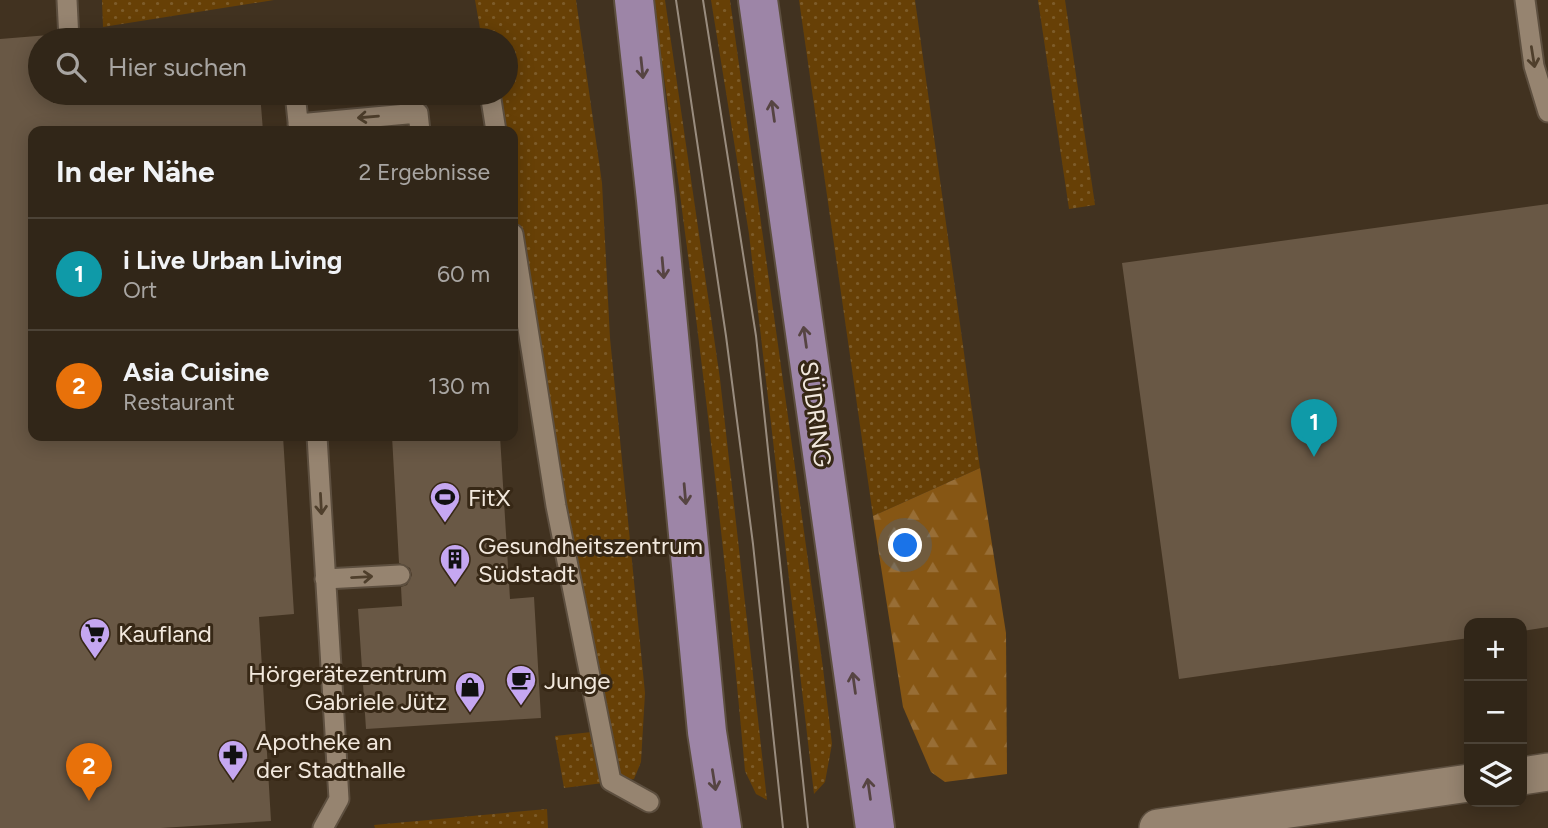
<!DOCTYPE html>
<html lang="de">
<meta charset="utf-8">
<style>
:root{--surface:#312618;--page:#3d3225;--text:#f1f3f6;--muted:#a8a5a2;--line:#4c4337;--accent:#1a73e8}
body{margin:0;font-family:Figtree,sans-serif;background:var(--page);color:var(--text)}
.controls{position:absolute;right:21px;bottom:21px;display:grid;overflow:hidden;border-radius:14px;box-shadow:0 4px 18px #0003}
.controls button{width:63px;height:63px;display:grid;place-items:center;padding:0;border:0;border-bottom:2px solid var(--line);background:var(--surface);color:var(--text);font:35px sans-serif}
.you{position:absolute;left:906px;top:546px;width:24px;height:24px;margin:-18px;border:5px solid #fff;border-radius:50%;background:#1a73e8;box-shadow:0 0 0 10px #1a73e833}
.badge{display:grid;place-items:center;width:46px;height:46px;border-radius:50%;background:var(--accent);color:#fff;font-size:23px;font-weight:700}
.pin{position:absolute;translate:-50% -58px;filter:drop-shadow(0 2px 4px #0008)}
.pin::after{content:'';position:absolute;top:37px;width:24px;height:21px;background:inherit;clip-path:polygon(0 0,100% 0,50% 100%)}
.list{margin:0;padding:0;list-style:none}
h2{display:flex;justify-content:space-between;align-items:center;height:91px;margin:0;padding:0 28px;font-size:30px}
h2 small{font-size:23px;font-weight:400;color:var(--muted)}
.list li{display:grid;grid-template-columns:46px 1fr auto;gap:21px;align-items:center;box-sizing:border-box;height:112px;padding:0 28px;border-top:2px solid var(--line)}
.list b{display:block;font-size:26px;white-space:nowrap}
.list p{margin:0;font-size:23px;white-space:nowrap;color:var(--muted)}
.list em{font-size:23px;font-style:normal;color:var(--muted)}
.icon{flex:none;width:38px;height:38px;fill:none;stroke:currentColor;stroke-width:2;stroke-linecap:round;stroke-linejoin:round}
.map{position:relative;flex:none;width:1548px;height:828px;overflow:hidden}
.search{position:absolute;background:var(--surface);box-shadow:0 4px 18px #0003;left:28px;top:28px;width:490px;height:77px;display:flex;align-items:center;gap:18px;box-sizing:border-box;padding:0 24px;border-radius:38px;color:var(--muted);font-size:26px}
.panel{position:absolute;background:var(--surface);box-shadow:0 4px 18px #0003;left:28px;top:126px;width:490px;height:315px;border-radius:14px}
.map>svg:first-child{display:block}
.grass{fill:url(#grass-dots)}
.forest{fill:url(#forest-firs)}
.building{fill:#695845}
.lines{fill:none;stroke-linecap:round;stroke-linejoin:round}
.service-casing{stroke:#5d4f3f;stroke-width:23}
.minor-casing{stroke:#5d4f3f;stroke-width:40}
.primary-casing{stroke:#5d4f3f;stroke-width:42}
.service{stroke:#968470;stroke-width:19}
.minor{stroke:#968470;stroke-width:37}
.primary{stroke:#9d85a7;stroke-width:38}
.tram{stroke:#998c7e;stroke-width:2}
.oneway{stroke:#4f3f2c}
.oneway2{stroke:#564442}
.labels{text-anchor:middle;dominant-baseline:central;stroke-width:6;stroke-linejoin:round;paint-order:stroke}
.street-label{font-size:24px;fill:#f2e8dd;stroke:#372816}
.poi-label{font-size:24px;fill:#f2e8dd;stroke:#372816;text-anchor:start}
</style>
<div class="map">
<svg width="1548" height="828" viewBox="0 0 1548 828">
<defs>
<pattern id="grass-dots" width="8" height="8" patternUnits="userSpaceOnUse" patternTransform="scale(1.75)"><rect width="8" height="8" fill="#674006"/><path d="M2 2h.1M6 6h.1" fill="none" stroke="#7d5c2a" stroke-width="1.8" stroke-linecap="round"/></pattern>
<pattern id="forest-firs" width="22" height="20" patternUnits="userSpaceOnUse" patternTransform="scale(1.75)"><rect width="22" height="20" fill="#865614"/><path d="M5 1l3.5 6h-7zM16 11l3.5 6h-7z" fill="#986e36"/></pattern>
</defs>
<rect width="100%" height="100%" fill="#413220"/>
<path class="grass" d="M102,0H274L103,27Z
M475,0H576L602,183L610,338L645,693L641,762L634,779L564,788L555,736L601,731L513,235V131H496L490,93H506V40H482Z
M653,0H665L720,379L767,800L756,794L745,771C722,513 690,257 653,0Z
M711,0H730L823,668L832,744L825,782L814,794L749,234Z
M799,0H915L980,468L873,516Z
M1038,0H1065L1095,205L1069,209Z
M547,809L548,828H375L374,825Z"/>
<path class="forest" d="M980,468L1006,633L1007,774L945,782L931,772L903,707L873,516Z"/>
<path class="building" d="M49,35L50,40H40V93H53V103L213,93H260L263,131H33V436H283L294,614L259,617L271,821L161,828H0V39Z
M1548,204V627L1522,631V623H1469V638L1179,679L1122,263Z
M392,436H500L510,599L534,597L541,718L366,729L358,609L402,606L401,587L407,585L412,575L410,568L399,563Z"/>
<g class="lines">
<g class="service-casing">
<path id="service" d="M67,0L69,40
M1525,0L1534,66L1548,112
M295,93L299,131
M490,93L496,131
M298,124L418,113L420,131
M513,234L556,506L611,781L649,802
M317,436L339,799L323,828
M325,579L400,575"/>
</g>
<g class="minor-casing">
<path id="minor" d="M1522,776L1548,772
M1158,828L1469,783"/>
</g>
<g class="primary-casing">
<path id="primary" d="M634,0L656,200L707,732L722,828
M758,0L875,828"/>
</g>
<use href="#service" class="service"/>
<use href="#minor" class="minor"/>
<use href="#primary" class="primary"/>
<path class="tram" d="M676,0L726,336L753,544L783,828
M703,0L756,336L808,828"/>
</g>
<defs><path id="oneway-shaft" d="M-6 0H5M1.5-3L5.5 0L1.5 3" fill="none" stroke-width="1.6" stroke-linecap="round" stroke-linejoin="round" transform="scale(1.75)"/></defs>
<g class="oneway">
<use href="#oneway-shaft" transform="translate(1533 57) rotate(81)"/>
<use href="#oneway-shaft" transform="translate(368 117) rotate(175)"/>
<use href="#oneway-shaft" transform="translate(321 504) rotate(87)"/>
<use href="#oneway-shaft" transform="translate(362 577) rotate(-3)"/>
</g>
<g class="oneway2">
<use href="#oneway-shaft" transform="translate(642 68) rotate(84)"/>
<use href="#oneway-shaft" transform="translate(773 111) rotate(-98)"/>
<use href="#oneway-shaft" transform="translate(663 268) rotate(85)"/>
<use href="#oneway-shaft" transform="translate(805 337) rotate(-98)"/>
<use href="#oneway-shaft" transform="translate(685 494) rotate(85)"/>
<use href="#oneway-shaft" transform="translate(854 683) rotate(-98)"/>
<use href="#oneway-shaft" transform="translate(714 780) rotate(81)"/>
<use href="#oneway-shaft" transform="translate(869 789) rotate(-98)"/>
</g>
<defs>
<g id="stadium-pin" transform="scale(1.575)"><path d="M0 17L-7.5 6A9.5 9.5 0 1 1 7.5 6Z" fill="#c5a7f1" stroke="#372816"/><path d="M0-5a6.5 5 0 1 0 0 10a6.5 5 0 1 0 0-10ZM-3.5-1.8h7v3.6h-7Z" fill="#111"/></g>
<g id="building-pin" transform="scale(1.575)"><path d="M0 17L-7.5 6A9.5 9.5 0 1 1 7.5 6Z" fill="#c5a7f1" stroke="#372816"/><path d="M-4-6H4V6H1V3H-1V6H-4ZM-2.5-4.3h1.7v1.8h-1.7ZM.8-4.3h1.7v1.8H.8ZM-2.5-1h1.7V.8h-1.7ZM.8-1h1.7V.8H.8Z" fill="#111"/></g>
<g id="supermarket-pin" transform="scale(1.575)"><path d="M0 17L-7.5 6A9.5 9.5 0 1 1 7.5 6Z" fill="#c5a7f1" stroke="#372816"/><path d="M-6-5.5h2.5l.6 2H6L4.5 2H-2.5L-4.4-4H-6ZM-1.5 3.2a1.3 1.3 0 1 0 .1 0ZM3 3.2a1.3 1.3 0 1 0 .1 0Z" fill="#111"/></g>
<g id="cafe-pin" transform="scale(1.575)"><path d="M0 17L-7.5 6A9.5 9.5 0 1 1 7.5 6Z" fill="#c5a7f1" stroke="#372816"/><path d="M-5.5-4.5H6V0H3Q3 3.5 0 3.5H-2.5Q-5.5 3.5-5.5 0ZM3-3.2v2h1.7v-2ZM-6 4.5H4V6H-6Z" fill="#111"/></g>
<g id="shop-pin" transform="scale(1.575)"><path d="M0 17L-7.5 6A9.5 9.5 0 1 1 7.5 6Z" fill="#c5a7f1" stroke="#372816"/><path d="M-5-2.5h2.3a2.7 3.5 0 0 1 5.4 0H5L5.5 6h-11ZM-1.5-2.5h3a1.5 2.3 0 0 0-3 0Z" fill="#111"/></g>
<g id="pharmacy-pin" transform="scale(1.575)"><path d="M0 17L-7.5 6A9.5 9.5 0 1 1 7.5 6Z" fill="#c5a7f1" stroke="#372816"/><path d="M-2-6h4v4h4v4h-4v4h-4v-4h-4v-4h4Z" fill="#111"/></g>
</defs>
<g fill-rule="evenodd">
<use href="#stadium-pin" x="445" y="497"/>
<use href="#building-pin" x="455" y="559"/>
<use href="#supermarket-pin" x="95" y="633"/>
<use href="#cafe-pin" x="521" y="680"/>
<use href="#shop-pin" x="470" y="687"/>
<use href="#pharmacy-pin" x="233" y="755"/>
</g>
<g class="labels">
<g class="street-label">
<text transform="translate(816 414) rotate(82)">SÜDRING</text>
</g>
<g class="poi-label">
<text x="468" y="497">FitX</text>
<text x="478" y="545">Gesundheitszentrum<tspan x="478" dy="28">Südstadt</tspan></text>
<text x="118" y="633">Kaufland</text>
<text x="447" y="673" text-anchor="end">Hörgerätezentrum<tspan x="447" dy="28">Gabriele Jütz</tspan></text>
<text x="544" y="680">Junge</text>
<text x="256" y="741">Apotheke an<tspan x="256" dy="28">der Stadthalle</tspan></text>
</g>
</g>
</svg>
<div class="controls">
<button>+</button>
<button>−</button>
<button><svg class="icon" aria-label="layers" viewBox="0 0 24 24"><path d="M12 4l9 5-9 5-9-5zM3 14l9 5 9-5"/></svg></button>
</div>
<div class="you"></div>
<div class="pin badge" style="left:1314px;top:457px;background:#0f9aa8">1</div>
<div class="pin badge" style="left:89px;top:801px;background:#e8710a">2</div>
<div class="search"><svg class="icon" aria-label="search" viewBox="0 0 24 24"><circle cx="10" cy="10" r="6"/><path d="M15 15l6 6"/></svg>Hier suchen</div>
<section class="panel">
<h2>In der Nähe<small>2 Ergebnisse</small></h2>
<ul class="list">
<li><span class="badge" style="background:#0f9aa8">1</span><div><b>i Live Urban Living</b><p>Ort</p></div><em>60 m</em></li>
<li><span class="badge" style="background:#e8710a">2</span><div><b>Asia Cuisine</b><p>Restaurant</p></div><em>130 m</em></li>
</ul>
</section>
</div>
